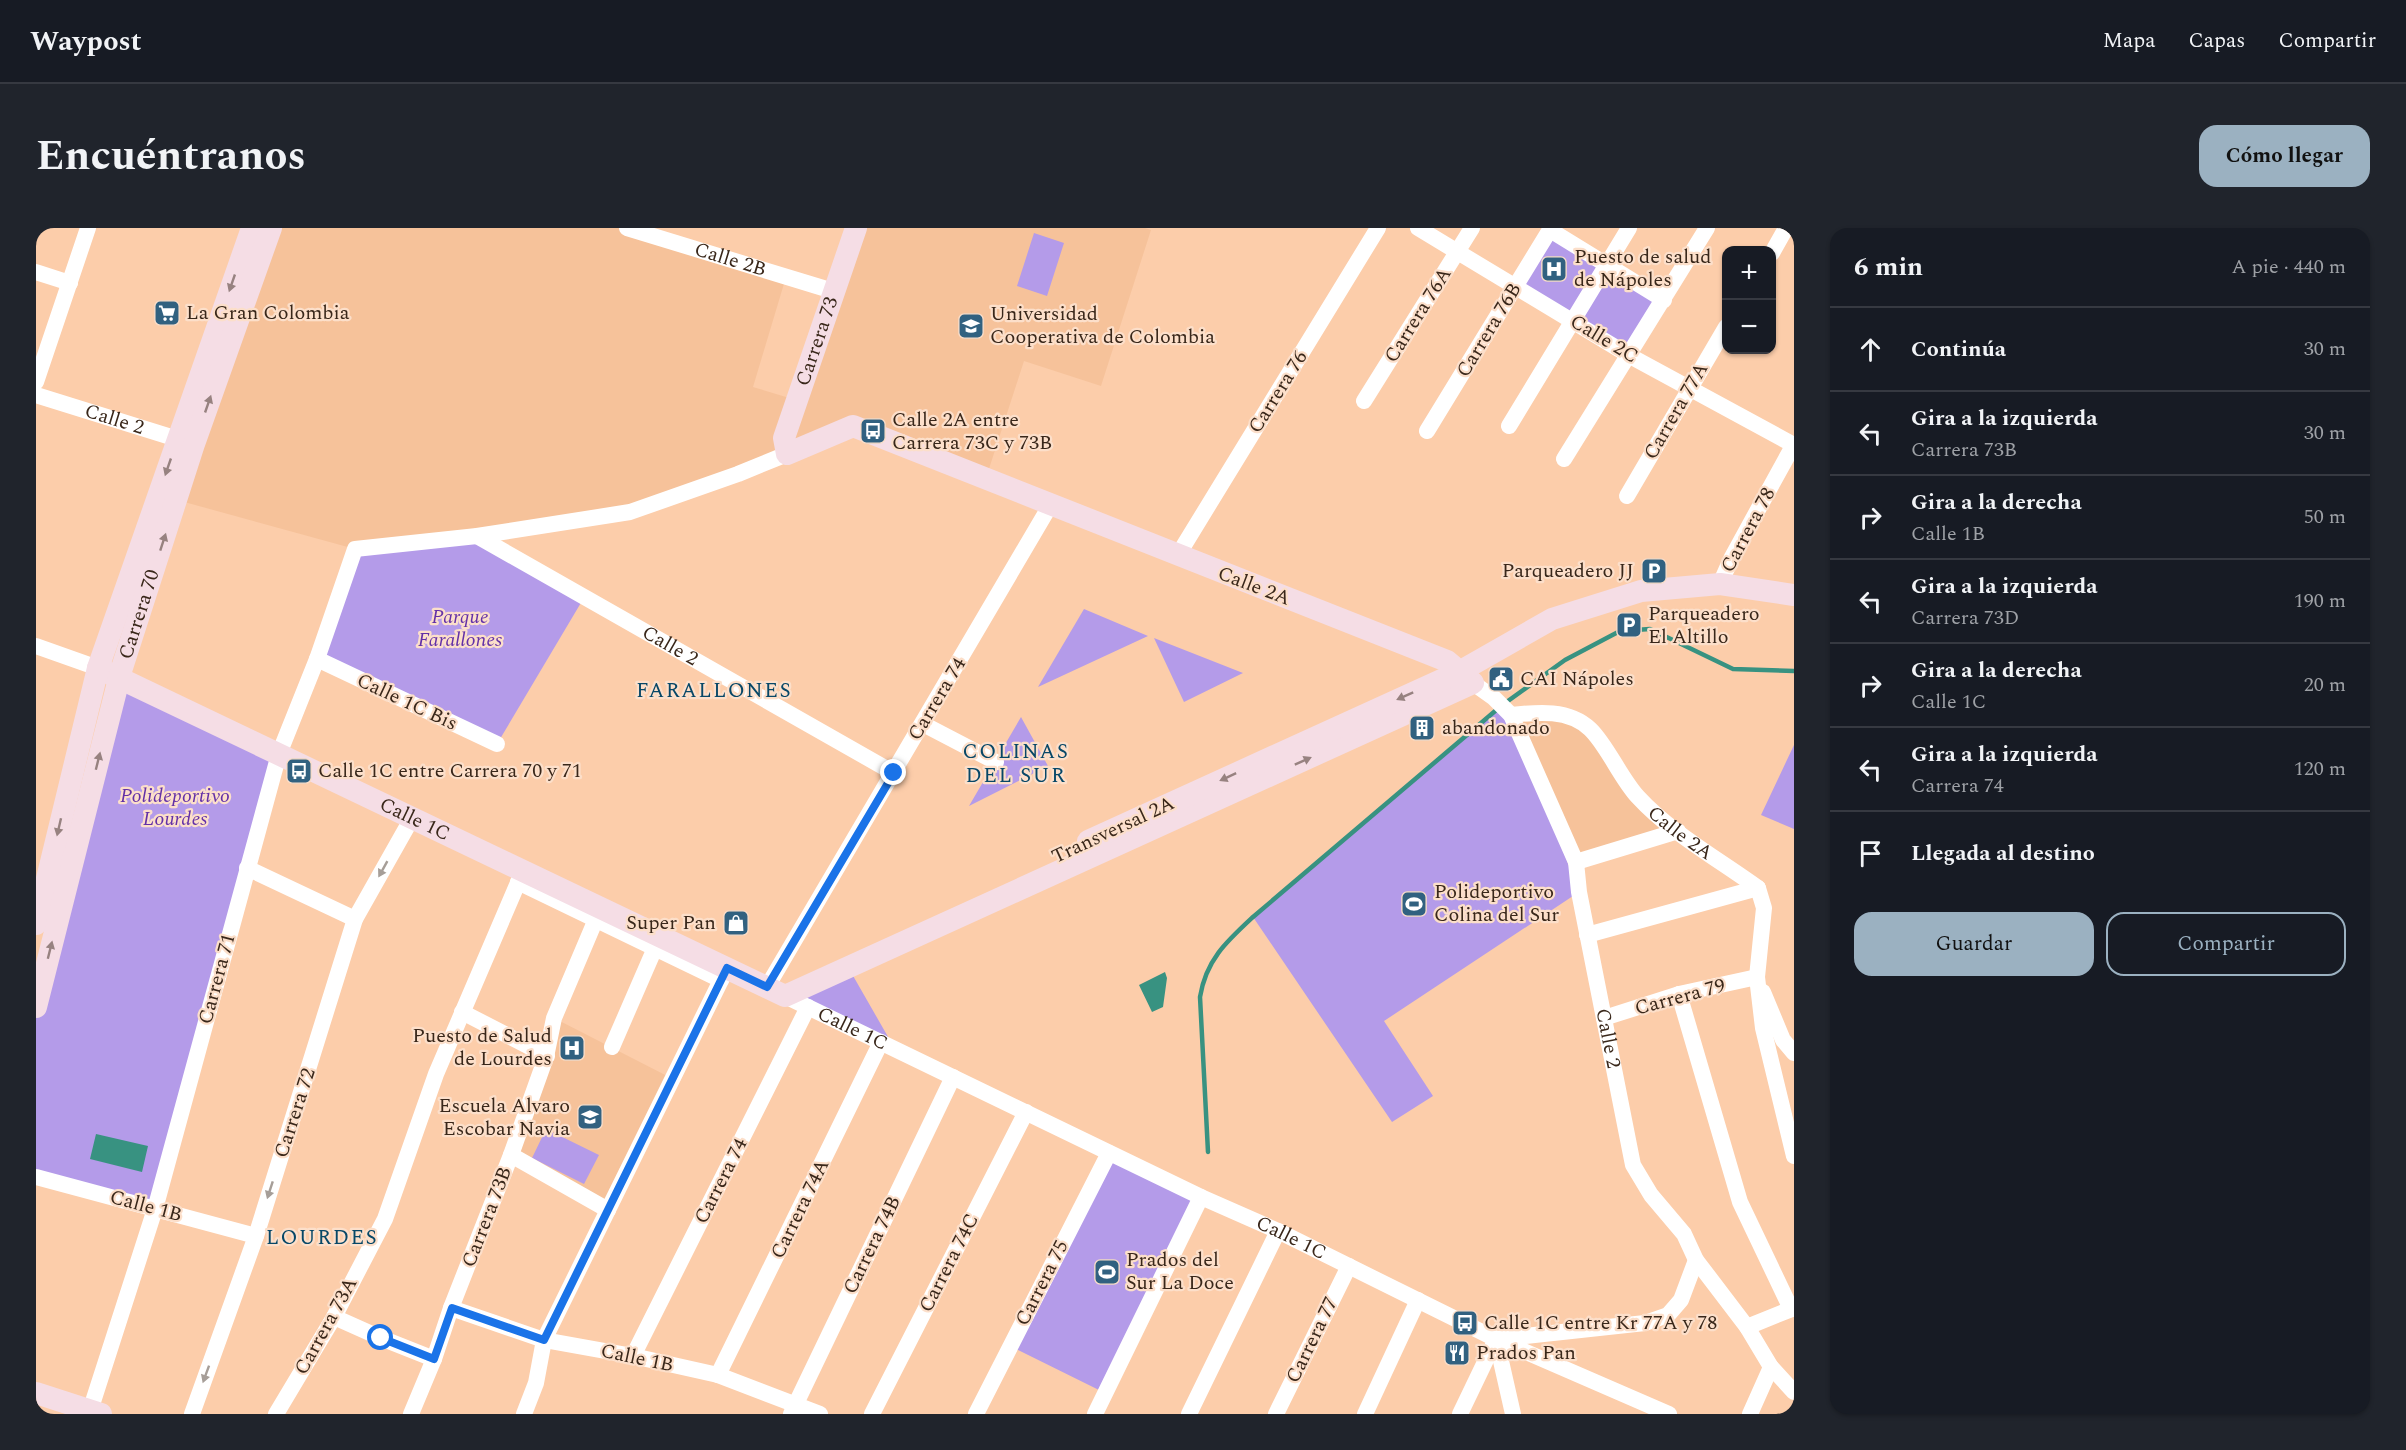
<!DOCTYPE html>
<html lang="es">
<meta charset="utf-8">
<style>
:root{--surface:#171b24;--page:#20242c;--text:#f1f3f6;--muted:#9ea1a6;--line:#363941;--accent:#9bb1c1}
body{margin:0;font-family:Spectral,serif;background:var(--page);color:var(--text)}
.controls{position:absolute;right:18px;top:18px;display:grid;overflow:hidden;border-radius:12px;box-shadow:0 2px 4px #0004}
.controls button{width:54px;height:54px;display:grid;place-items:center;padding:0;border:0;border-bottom:2px solid var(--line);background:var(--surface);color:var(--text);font:30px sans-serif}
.stop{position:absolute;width:18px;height:18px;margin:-14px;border:4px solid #1a73e8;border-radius:50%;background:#fff}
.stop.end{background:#1a73e8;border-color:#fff;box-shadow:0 2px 6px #0008}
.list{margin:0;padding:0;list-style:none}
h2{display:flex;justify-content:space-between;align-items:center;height:78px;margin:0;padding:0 24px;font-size:26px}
h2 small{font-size:20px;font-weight:400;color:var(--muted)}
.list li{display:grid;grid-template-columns:39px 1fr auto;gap:18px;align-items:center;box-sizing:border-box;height:84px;padding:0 24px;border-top:2px solid var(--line)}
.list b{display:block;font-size:22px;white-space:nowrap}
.list p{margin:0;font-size:20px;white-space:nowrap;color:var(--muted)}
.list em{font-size:20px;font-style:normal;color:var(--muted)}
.actions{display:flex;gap:12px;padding:18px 24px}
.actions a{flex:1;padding:14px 0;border:2px solid var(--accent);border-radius:18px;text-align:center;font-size:21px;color:var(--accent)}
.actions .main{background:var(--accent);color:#111}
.icon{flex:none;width:33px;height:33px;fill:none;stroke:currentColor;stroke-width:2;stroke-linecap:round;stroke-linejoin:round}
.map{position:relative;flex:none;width:1758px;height:1186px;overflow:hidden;border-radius:18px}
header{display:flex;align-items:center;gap:36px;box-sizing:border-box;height:84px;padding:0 30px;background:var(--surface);border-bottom:2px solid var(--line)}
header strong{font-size:28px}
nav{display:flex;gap:33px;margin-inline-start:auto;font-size:21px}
.intro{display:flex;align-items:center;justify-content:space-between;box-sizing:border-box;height:144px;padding:0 36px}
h1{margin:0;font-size:42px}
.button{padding:15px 27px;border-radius:18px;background:var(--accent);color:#111;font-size:21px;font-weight:700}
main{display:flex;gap:36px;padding:0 36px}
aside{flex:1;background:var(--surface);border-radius:18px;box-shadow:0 2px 4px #0004}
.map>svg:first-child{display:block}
.built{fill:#f6c29a}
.green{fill:#b49be9}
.water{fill:#389281}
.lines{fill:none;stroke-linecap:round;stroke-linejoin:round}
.stream{stroke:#389281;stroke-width:4.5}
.street{stroke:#fff;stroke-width:16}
.secondary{stroke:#f5dde5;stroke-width:22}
.oneway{fill:#978280}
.oneway2{fill:#a69e98}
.route{stroke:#1a73e8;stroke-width:8}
.labels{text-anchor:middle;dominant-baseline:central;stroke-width:4.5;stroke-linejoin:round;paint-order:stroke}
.poi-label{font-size:20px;fill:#39271a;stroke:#fcdfca;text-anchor:start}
.street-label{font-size:20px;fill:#39271a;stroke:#fcdfca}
.park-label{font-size:20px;font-style:italic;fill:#6330a7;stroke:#fcdfca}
.neighbourhood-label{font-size:21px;letter-spacing:1.5px;fill:#074767;stroke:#fcdfca}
</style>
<header>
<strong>Waypost</strong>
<nav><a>Mapa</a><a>Capas</a><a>Compartir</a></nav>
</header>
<div class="intro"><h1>Encuéntranos</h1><a class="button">Cómo llegar</a></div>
<main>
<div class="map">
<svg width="1758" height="1186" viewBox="0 0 1758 1186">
<rect width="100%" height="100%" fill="#fccdaa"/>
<path class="built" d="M235,0H591L750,49L717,159L760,172L820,0H1109L1115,2L1065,158L988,133L950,250L817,198L594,284L319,321L141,272Z
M1475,487L1541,493L1642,603L1540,634Z
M518,790L637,851L572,982L475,927Z"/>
<path class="green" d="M1514,2L1628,72L1594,128L1480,58Z
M998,5L1028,15L1011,68L981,58Z
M441,308L549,368L461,516L281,431L319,321Z
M1048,381L1112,408L1002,459Z
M1118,410L1207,445L1148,474Z
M83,450L243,526L119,981L0,949V779Z
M1465,478L1475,487L1543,664L1348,793L1397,868L1356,894L1217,689Z
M985,489L1012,538L933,578Z
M1758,517V601L1725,587Z
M812,739L859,821L749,768Z
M510,901L563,927L548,956L496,930Z
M1073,925L1165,969L1069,1165L974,1118Z"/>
<path class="water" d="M1129,744L1131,750L1127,779L1116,784L1103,757Z
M60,906L112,918L106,944L54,931Z"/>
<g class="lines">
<path class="stream" d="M1172,924L1164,769C1170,732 1190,714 1217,689L1465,478L1529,432L1584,403L1614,401L1697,441L1758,443"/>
<g class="street">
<path id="s1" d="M591,0L797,63"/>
<path d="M1382,0L1594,128L1758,217"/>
<path d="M1514,2L1628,72"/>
<path d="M1736,25L1750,0"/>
<path d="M0,44L34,55"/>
<path d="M0,154L52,0"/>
<path id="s2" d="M0,167L151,214"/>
<path d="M1328,173L1436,0"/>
<path d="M1473,198L1593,0"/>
<path d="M1391,203L1515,0"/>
<path d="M1528,231L1671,0"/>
<path d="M1591,268L1690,99"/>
<path id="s3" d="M441,308L858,545"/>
<path d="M1142,327L1342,0"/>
<path d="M1684,356L1696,329L1758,216"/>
<path d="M0,418L62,440"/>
<path d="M281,431L461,516"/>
<path id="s4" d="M1437,455L1458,470L1475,487L1540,634L1543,664L1597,937L1615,967L1648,1006L1660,1032L1711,1099L1735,1139L1758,1164"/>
<path id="s5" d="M1475,487C1502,484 1533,481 1554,501C1571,517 1585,551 1602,569C1635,605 1682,631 1722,660L1728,680L1721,749L1727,800L1758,928"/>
<path d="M887,496L960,534"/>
<path d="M1540,634L1642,603"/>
<path d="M211,640L319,691"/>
<path d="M482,654L685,752"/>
<path d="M1551,707L1722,660"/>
<path d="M731,759L1015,276"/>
<path d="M1727,764L1747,812L1758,825"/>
<path d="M1643,766L1704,974L1755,1081"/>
<path id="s6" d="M749,768L1165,969L1242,1003L1460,1111L1633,1186"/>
<path d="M426,784L511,828"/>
<path d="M1568,790L1643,766L1721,749"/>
<path d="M576,819L619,720"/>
<path d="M475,927L572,982"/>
<path d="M0,949L220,1008"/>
<path d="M415,1080L508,1112L597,1128L682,1147L784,1186"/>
<path d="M298,1089L345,1110L398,1131"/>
<path d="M1711,1099L1758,1080"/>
<path d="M1460,1111L1477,1186"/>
<path d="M1461,1111L1609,1095L1632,1087L1645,1072L1660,1032"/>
<path d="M597,1128L772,779"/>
<path d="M682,1147L845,814"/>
<path d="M54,1183L119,981L243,526L281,431L319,321L441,308L594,284L702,246L751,226"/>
<path d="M156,1186L220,1008L319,691L376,590"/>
<path d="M240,1186L298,1089L349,991L400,846L487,643"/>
<path d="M375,1186L398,1131L415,1080L475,927L510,829L518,790L560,691"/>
<path d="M488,1186L500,1155L508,1112L691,740"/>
<path d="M755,1186L917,849"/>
<path d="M836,1186L990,884"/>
<path d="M940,1186L1073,925"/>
<path d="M1059,1186L1165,969"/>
<path d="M1153,1186L1242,1003"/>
<path d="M1240,1186L1313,1038"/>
<path d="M1329,1186L1382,1072"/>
<path d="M1424,1186L1460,1111"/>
<path d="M1714,1186L1735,1139"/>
</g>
<g class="secondary">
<path id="s7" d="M62,440L749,768L1437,455L1411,433L817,198L751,226L748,210L820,0"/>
<path d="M1052,613L1423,444L1516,391L1605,363L1684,356L1758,367"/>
<path d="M0,696L62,440L216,0"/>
<path id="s8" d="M0,779L85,443L158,216L235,0"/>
<path d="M0,1165L65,1186"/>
</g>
</g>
<defs><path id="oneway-solid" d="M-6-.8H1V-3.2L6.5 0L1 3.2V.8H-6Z" transform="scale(1.5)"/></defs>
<g class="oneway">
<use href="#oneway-solid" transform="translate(196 55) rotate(109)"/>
<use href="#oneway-solid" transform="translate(172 176) rotate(-71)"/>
<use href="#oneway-solid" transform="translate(132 239) rotate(109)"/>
<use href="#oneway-solid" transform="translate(127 314) rotate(-72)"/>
<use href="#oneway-solid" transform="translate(1369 468) rotate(156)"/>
<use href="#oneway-solid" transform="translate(62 533) rotate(-76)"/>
<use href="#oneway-solid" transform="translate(1267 533) rotate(-24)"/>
<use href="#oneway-solid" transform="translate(1192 549) rotate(155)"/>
<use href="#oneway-solid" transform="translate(23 599) rotate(103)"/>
<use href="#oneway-solid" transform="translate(14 722) rotate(-76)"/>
</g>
<g class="oneway2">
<use href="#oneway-solid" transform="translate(347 641) rotate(119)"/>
<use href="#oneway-solid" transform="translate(234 962) rotate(108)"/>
<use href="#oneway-solid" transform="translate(170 1146) rotate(110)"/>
</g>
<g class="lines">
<path class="route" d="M345,1110L398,1131L416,1080L508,1112L691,740L731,759L858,545"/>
</g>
<defs>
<g id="hospital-square" transform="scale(1.35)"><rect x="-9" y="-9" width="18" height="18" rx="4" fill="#316180" stroke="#fcdfca"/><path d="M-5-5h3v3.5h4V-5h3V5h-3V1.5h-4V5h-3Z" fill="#fff"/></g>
<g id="supermarket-square" transform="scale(1.35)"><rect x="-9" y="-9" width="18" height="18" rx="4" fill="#316180" stroke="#fcdfca"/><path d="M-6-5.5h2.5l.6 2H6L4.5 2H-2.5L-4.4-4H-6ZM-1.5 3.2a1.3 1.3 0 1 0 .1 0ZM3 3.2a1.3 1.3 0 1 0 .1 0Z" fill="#fff"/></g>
<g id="university-square" transform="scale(1.35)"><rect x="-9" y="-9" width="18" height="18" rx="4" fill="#316180" stroke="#fcdfca"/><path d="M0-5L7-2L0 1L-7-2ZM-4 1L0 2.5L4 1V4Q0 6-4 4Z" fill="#fff"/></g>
<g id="bus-square" transform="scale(1.35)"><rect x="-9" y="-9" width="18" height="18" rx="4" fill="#316180" stroke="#fcdfca"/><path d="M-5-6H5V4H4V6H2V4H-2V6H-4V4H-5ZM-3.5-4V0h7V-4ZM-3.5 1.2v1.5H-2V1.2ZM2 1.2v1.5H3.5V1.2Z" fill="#fff"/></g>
<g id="parking-square" transform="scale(1.35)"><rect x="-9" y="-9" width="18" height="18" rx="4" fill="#316180" stroke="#fcdfca"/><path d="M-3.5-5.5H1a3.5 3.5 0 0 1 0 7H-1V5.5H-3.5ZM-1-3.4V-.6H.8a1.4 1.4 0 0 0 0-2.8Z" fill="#fff"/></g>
<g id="civic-square" transform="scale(1.35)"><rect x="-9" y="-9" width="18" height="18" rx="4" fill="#316180" stroke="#fcdfca"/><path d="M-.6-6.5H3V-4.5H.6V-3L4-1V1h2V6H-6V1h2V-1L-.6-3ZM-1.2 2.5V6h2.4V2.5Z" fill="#fff"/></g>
<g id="building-square" transform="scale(1.35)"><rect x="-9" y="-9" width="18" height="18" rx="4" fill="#316180" stroke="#fcdfca"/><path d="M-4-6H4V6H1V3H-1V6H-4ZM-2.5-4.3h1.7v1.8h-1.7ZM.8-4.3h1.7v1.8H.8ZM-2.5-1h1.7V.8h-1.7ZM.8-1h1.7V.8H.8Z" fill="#fff"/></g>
<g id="stadium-square" transform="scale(1.35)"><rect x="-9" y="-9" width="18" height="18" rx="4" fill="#316180" stroke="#fcdfca"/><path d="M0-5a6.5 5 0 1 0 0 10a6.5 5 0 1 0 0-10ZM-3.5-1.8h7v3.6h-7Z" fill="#fff"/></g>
<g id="shop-square" transform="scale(1.35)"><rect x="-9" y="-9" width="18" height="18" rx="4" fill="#316180" stroke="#fcdfca"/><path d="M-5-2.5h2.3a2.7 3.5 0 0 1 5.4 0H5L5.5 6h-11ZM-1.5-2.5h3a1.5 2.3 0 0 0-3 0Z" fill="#fff"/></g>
<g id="school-square" transform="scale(1.35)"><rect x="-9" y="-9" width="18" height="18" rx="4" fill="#316180" stroke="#fcdfca"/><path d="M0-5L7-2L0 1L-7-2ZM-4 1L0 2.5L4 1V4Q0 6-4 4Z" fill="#fff"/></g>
<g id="restaurant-square" transform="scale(1.35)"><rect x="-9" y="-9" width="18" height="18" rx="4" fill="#316180" stroke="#fcdfca"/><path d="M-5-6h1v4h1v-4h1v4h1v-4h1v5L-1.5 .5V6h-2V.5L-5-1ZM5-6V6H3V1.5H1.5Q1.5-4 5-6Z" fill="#fff"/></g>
</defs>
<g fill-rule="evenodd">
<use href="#hospital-square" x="1518" y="41"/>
<use href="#supermarket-square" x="131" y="85"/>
<use href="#university-square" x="935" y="98"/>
<use href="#bus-square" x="837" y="203"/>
<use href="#parking-square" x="1618" y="343"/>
<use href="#parking-square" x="1593" y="397"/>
<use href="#civic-square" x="1465" y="451"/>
<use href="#building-square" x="1386" y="500"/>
<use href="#bus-square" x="263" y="543"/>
<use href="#stadium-square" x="1378" y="676"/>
<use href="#shop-square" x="700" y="695"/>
<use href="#hospital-square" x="536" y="820"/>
<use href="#school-square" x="554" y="889"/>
<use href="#stadium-square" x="1071" y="1044"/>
<use href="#bus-square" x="1429" y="1095"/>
<use href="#restaurant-square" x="1421" y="1125"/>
</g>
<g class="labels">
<g class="poi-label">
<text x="1538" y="29">Puesto de salud<tspan x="1538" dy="23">de Nápoles</tspan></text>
<text x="150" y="85">La Gran Colombia</text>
<text x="954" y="86">Universidad<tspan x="954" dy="23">Cooperativa de Colombia</tspan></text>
<text x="856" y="192">Calle 2A entre<tspan x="856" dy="23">Carrera 73C y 73B</tspan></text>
<text x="1598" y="343" text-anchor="end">Parqueadero JJ</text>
<text x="1612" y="386">Parqueadero<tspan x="1612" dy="23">El Altillo</tspan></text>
<text x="1484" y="451">CAI Nápoles</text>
<text x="1406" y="500">abandonado</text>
<text x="282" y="543">Calle 1C entre Carrera 70 y 71</text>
<text x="1398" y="664">Polideportivo<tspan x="1398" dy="23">Colina del Sur</tspan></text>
<text x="680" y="695" text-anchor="end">Super Pan</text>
<text x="516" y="808" text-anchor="end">Puesto de Salud<tspan x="516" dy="23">de Lourdes</tspan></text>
<text x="534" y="878" text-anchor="end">Escuela Alvaro<tspan x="534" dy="23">Escobar Navia</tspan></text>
<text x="1090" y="1032">Prados del<tspan x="1090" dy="23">Sur La Doce</tspan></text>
<text x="1448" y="1095">Calle 1C entre Kr 77A y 78</text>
<text x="1440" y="1125">Prados Pan</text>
</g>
<g class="street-label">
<text stroke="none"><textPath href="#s1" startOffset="108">Calle 2B</textPath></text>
<text transform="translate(1382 87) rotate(-58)">Carrera 76A</text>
<text transform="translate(1453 102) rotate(-59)">Carrera 76B</text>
<text transform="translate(1568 111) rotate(31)">Calle 2C</text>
<text stroke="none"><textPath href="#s7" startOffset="2380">Carrera 73</textPath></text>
<text transform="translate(1242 164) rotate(-58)">Carrera 76</text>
<text transform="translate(1640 183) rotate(-60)">Carrera 77A</text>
<text stroke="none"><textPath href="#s2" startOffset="82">Calle 2</textPath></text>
<text transform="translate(1712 302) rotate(-62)">Carrera 78</text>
<text transform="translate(1218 358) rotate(21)">Calle 2A</text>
<text stroke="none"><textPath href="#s8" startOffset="406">Carrera 70</textPath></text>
<text stroke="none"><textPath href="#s3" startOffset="222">Calle 2</textPath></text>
<text transform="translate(901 471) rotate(-59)">Carrera 74</text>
<text transform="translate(371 474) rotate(25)">Calle 1C Bis</text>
<text stroke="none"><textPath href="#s7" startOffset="351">Calle 1C</textPath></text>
<text transform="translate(1077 602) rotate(-25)">Transversal 2A</text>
<text stroke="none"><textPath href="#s5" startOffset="222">Calle 2A</textPath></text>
<text transform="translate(181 751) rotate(-75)">Carrera 71</text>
<text transform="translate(1644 769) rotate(-15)">Carrera 79</text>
<text stroke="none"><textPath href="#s6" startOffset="75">Calle 1C</textPath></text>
<text stroke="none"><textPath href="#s4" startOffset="390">Calle 2</textPath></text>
<text transform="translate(259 885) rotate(-72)">Carrera 72</text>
<text transform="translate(685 953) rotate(-63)">Carrera 74</text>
<text transform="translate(110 978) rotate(15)">Calle 1B</text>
<text transform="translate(764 981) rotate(-64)">Carrera 74A</text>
<text transform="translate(451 989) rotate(-69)">Carrera 73B</text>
<text stroke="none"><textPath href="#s6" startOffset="561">Calle 1C</textPath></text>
<text transform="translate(836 1017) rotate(-64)">Carrera 74B</text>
<text transform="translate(913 1035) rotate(-63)">Carrera 74C</text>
<text transform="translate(1006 1055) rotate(-63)">Carrera 75</text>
<text transform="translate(290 1098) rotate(-61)">Carrera 73A</text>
<text transform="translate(1276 1112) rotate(-64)">Carrera 77</text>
<text transform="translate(601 1130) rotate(12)">Calle 1B</text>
</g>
<g class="park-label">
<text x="424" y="389">Parque<tspan x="424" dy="23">Farallones</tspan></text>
<text x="139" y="568">Polideportivo<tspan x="139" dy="23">Lourdes</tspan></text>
</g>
<g class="neighbourhood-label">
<text x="678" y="463">FARALLONES</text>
<text x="980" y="524">COLINAS<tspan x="980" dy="24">DEL SUR</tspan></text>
<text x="286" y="1010">LOURDES</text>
</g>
</g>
</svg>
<div class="controls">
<button>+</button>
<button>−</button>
</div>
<div class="stop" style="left:345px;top:1110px"></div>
<div class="stop end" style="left:858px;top:545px"></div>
</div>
<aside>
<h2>6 min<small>A pie · 440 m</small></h2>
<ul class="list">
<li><svg class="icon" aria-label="ahead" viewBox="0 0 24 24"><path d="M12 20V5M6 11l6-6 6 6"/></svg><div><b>Continúa</b></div><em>30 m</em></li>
<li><svg class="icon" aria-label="left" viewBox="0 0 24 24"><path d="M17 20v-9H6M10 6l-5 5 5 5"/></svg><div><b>Gira a la izquierda</b><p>Carrera 73B</p></div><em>30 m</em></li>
<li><svg class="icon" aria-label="right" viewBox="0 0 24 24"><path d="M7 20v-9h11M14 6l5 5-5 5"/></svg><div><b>Gira a la derecha</b><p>Calle 1B</p></div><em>50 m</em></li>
<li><svg class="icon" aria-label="left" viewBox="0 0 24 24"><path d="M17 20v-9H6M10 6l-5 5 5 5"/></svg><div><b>Gira a la izquierda</b><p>Carrera 73D</p></div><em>190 m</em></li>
<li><svg class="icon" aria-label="right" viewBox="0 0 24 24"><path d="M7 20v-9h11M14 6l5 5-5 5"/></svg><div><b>Gira a la derecha</b><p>Calle 1C</p></div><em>20 m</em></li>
<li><svg class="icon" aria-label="left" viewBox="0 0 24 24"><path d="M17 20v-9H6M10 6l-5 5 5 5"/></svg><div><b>Gira a la izquierda</b><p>Carrera 74</p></div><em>120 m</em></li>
<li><svg class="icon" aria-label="arrive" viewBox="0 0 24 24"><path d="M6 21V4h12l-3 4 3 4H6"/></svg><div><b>Llegada al destino</b></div></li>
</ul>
<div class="actions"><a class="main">Guardar</a><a>Compartir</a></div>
</aside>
</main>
